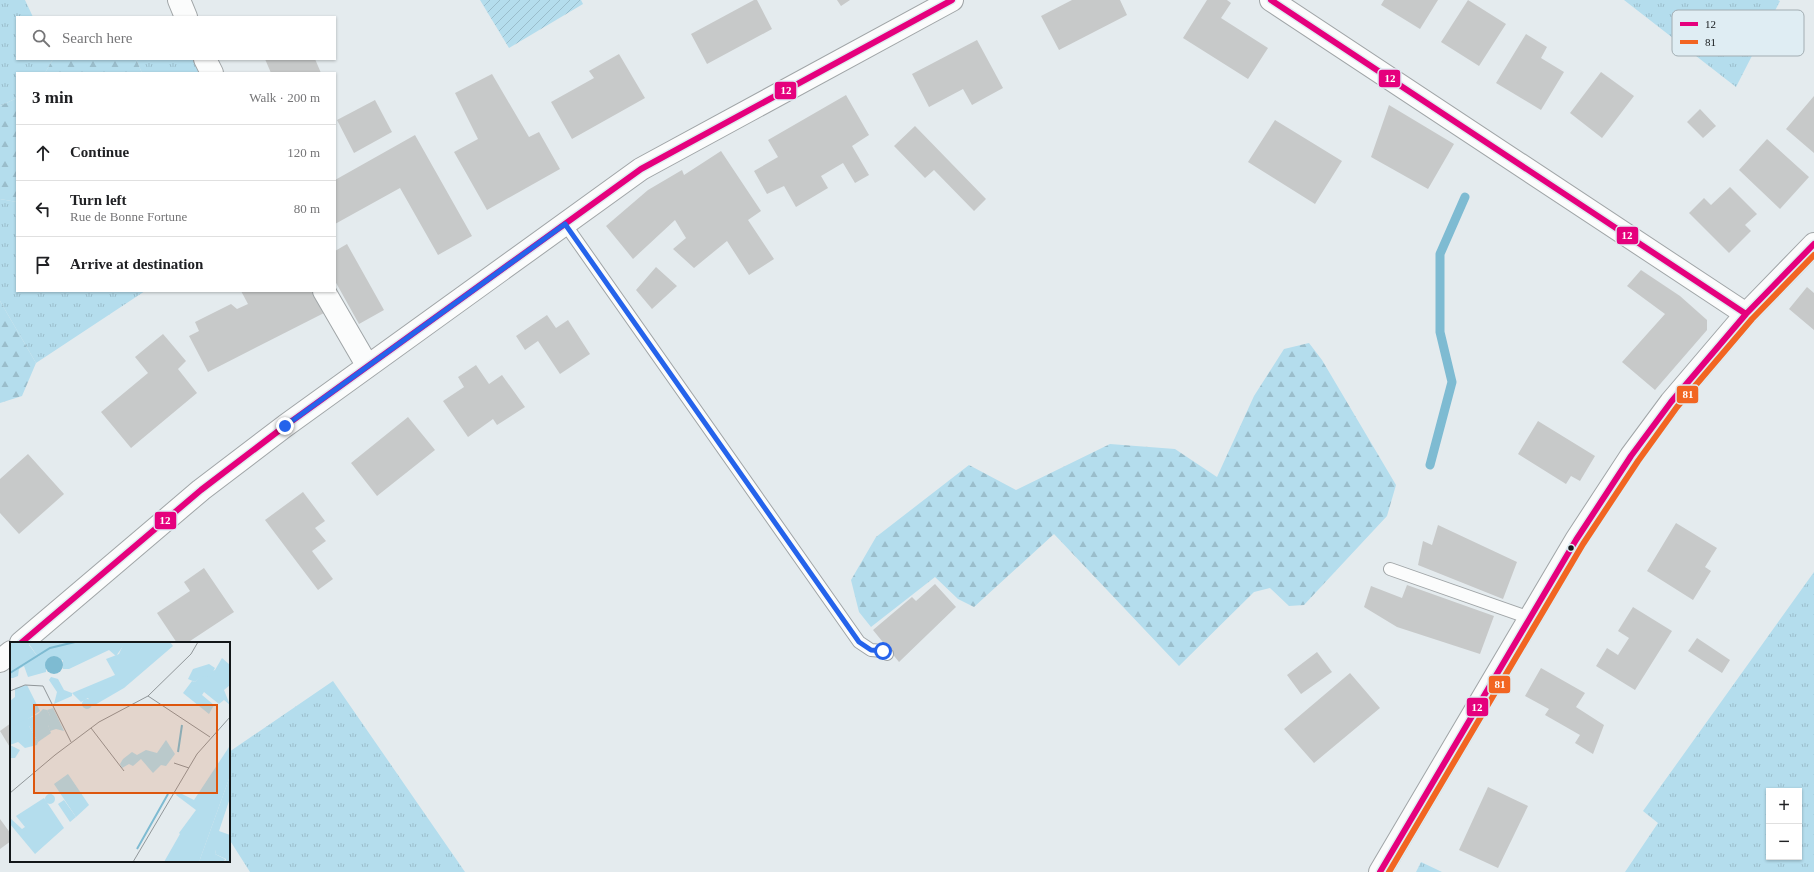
<!DOCTYPE html>
<meta charset="utf-8">
<style>
:root{--surface:#fff;--page:#f6f6f6;--text:#202124;--muted:#757577;--line:#e0e0e0}
body{margin:0;font-family:Georgia,serif;background:var(--page);color:var(--text)}
.controls{position:absolute;right:12px;bottom:12px;display:grid;overflow:hidden;border-radius:0px;box-shadow:0 1px 3px #0004}
.controls button{width:36px;height:36px;display:grid;place-items:center;padding:0;border:0;border-bottom:1px solid var(--line);background:var(--surface);color:var(--text);font:20px sans-serif}
.stop{position:absolute;width:12px;height:12px;margin:-9px;border:3px solid #2563eb;border-radius:50%;background:#fff}
.stop.end{background:#2563eb;border-color:#fff;box-shadow:0 1px 4px #0008}
.list{margin:0;padding:0;list-style:none}
h2{display:flex;justify-content:space-between;align-items:center;height:52px;margin:0;padding:0 16px;font-size:17px}
h2 small{font-size:13px;font-weight:400;color:var(--muted)}
.list li{display:grid;grid-template-columns:26px 1fr auto;gap:12px;align-items:center;box-sizing:border-box;height:56px;padding:0 16px;border-top:1px solid var(--line)}
.list b{display:block;font-size:15px;white-space:nowrap}
.list p{margin:0;font-size:13px;white-space:nowrap;color:var(--muted)}
.list em{font-size:13px;font-style:normal;color:var(--muted)}
.icon{flex:none;width:22px;height:22px;fill:none;stroke:currentColor;stroke-width:2;stroke-linecap:round;stroke-linejoin:round}
.map{position:relative;flex:none;width:1814px;height:872px;overflow:hidden}
.search{position:absolute;background:var(--surface);box-shadow:0 1px 3px #0004;left:16px;top:16px;width:320px;height:44px;display:flex;align-items:center;gap:10px;box-sizing:border-box;padding:0 14px;border-radius:0px;color:var(--muted);font-size:15px}
.panel{position:absolute;background:var(--surface);box-shadow:0 1px 3px #0004;left:16px;top:72px;width:320px;height:220px;border-radius:0px}
.map>svg:first-child{display:block}
.grass{fill:url(#grass-tufts);fill-rule:evenodd}
.forest{fill:url(#forest-firs)}
.garden{fill:url(#garden-furrows)}
.lines{fill:none;stroke-linecap:round;stroke-linejoin:round}
.stream{stroke:#7ebbd2;stroke-width:9}
.building{fill:#c7c9c9}
.service-casing{stroke:#a0a5a7;stroke-width:14}
.minor-casing{stroke:#a0a5a7;stroke-width:24}
.secondary-casing{stroke:#a0a5a7;stroke-width:24}
.service{stroke:#fbfcfc;stroke-width:12}
.minor{stroke:#fbfcfc;stroke-width:22}
.secondary{stroke:#fbfcfc;stroke-width:22}
.bus-1-casing{stroke:#dfedf3;stroke-width:9}
.bus-2-casing{stroke:#dfedf3;stroke-width:9}
.bus-1{stroke:#e5007d;stroke-width:6}
.bus-2{stroke:#f26522;stroke-width:6}
.route{stroke:#2563eb;stroke-width:5}
.bus-dot{fill:#131719;stroke:#dfedf3;stroke-width:1.5}
.inset-river{fill:none;stroke:#7ebbd2;stroke-width:2}
.inset-road{fill:none;stroke:#909699;stroke-width:1}
.view{fill:#dd560d;fill-opacity:0.15;stroke:#dd560d;stroke-width:2}
.inset-edge{fill:none;stroke:#131719;stroke-width:2}
.key{fill:#dfedf3;stroke:#a2adb2;stroke-width:1}
.key-label{font-size:11px;fill:#131719}
.line-badge{stroke:#dfedf3;stroke-width:1.5}
.badge-label{font-size:11px;text-anchor:middle;font-weight:bold;fill:#fff}
</style>
<div class="map">
<svg width="1814" height="872" viewBox="0 0 1814 872">
<defs>
<pattern id="grass-tufts" width="24" height="20" patternUnits="userSpaceOnUse"><rect width="24" height="20" fill="#b4dded"/><path d="M3 7l-1-3M5 7V3M7 7l1-3M15 17l-1-3M17 17v-4M19 17l1-3" fill="none" stroke="#9abdcb"/></pattern>
<pattern id="forest-firs" width="22" height="20" patternUnits="userSpaceOnUse"><rect width="22" height="20" fill="#b4dded"/><path d="M5 1l3.5 6h-7zM16 11l3.5 6h-7z" fill="#9abdcb"/></pattern>
<pattern id="garden-furrows" width="10" height="10" patternUnits="userSpaceOnUse"><rect width="10" height="10" fill="#b4dded"/><path d="M-1 1l2-2M0 10L10 0M9 11l2-2" fill="none" stroke="#9abdcb"/></pattern>
</defs>
<rect width="100%" height="100%" fill="#e4ebee"/>
<path class="grass" d="M0,0H25L33,17H17V59H53L45,73H17V98L0,106Z
M1624,0H1778L1780,1L1736,87Z
M136,59H205L212,73H142Z
M0,199L17,202V291H145L36,363L0,301Z
M1814,572V872H1625L1658,823L1643,811ZM1769,791H1799V857H1769Z
M333,681L465,872H250L229,839V752Z
M1421,862L1442,872H1416Z"/>
<path class="forest" d="M53,59H136L142,73H45Z
M17,98V202L0,199V106Z
M0,301L36,363L22,396L0,403Z
M1309,343L1322,360L1396,485L1387,516L1304,605L1289,606L1270,588L1254,592L1179,666L1054,534L974,607L958,599L935,577L871,627L859,612L851,580L876,537L969,465L1016,490L1110,444L1175,449L1217,477L1254,396L1284,349Z"/>
<path class="garden" d="M480,0H581L583,4L509,48Z"/>
<g class="lines">
<path class="stream" d="M1430,465L1452,382L1440,332V254L1465,197"/>
</g>
<path class="building" d="M754,0H757L772,29L707,64L691,34Z
M837,0H850L841,6Z
M1072,0H1120L1127,15L1059,50L1041,16Z
M1207,0H1227L1231,3L1221,18L1268,48L1248,79L1183,38Z
M1384,0H1438L1420,29L1381,5Z
M1468,0L1506,24L1479,66L1441,42Z
M1526,34L1547,47L1541,58L1564,72L1541,110L1496,83Z
M977,40L1003,88L972,105L963,89L929,107L912,74Z
M619,54L645,98L572,139L551,102L594,78L589,71Z
M265,59H315L321,73H271Z
M1601,72L1634,96L1602,138L1570,113Z
M492,74L529,137L539,132L560,169L487,210L454,152L478,139L455,93Z
M846,95L869,135L852,146L869,175L855,183L843,163L821,176L828,188L796,207L784,186L767,194L754,171L778,157L768,140Z
M1814,96V153L1786,129Z
M375,100L392,132L354,153L337,120Z
M1389,105L1454,144L1428,189L1371,157Z
M1700,109L1716,126L1703,138L1687,122Z
M1275,120L1342,161L1315,204L1248,162Z
M915,126L986,199L974,211L934,170L925,178L894,146Z
M415,135L472,236L438,255L400,188L335,224V180Z
M1767,139L1809,177L1780,209L1739,170Z
M721,151L761,211L748,220L774,259L749,275L727,241L694,268L673,249L686,238L675,220L633,259L606,226L648,190L682,170L684,175Z
M1730,187L1757,214L1745,225L1751,231L1729,253L1689,213L1704,198L1711,205Z
M347,244L384,310L359,324L335,281V251Z
M656,267L677,286L652,309L636,290Z
M1641,270L1680,296L1707,320V330L1655,390L1622,362L1665,314L1627,286Z
M1807,287L1814,293V330L1789,309Z
M241,291H313L324,313L208,372L189,336L199,331L195,322L231,304L237,309L248,304Z
M547,315L556,328L568,320L590,354L560,374L538,341L525,350L516,336Z
M163,334L186,361L178,369L197,393L131,448L101,412L148,373L135,357Z
M476,365L489,384L502,375L525,407L497,425L493,419L468,437L443,401L464,387L458,377Z
M408,417L435,450L377,496L351,463Z
M1538,421L1595,456L1580,481L1571,476L1566,484L1518,454Z
M28,454L64,494L19,534L0,513V479Z
M303,492L325,521L315,528L326,541L312,551L333,579L318,590L265,520Z
M1676,523L1717,548L1705,567L1711,571L1693,600L1647,571Z
M1438,525L1517,562L1503,599L1418,565L1423,541L1432,545Z
M204,568L234,612L187,643H177L157,613L190,591L184,582Z
M935,584L956,607L899,662L873,630L912,597L916,601Z
M1407,585L1494,616L1480,654L1397,627L1364,607L1371,586L1402,598Z
M1633,607L1672,631L1635,690L1596,666L1607,648L1618,655L1629,638L1618,631Z
M1697,638L1730,660L1722,673L1688,651Z
M1317,652L1332,672L1301,694L1287,675Z
M1541,668L1585,693L1576,707L1604,725L1593,754L1575,743L1580,735L1545,715L1549,709L1525,696Z
M1350,673L1380,708L1314,763L1284,729Z
M11,723V749L0,731Z
M1488,787L1528,806L1498,868L1459,850Z
M0,819L11,834V841L0,849Z"/>
<g class="lines">
<g class="service-casing">
<path id="service" d="M565,224L859,642L871,650L883,651L887,654
M1390,569L1530,618"/>
</g>
<g class="minor-casing">
<path id="minor" d="M179,0L186,17
M1271,0L1746,314
M205,59L212,73
M324,291L367,365
M21,643L201,490L285,426L641,169L952,0
M0,661L11,652"/>
</g>
<g class="secondary-casing">
<path id="secondary" d="M1380,872L1576,540L1631,456L1671,402L1746,314L1814,244"/>
</g>
<use href="#service" class="service"/>
<use href="#minor" class="minor"/>
<use href="#secondary" class="secondary"/>
<g class="bus-1-casing">
<path id="bus-1" d="M1271,0L1746,314
M21,643L201,490L285,426L641,169L952,0
M1380,872L1576,540L1631,456L1671,402L1746,314L1814,244"/>
</g>
<g class="bus-2-casing">
<path id="bus-2" d="M1389,872L1583,544L1638,461L1677,407L1752,319L1814,255"/>
</g>
<use href="#bus-1" class="bus-1"/>
<use href="#bus-2" class="bus-2"/>
</g>
<g class="lines">
<path class="route" d="M285,426L565,224L859,642L871,650L883,651"/>
</g>
<circle class="bus-dot" cx="1571" cy="548" r="3.5"/>
<g transform="translate(10 642)">
<rect width="220" height="220" fill="#e4ebee"/>
<path d="M20,0H65L40,6L28,15L19,2ZM160,0L163,4L114,46L83,64L78,56L71,60L62,51L105,33L96,17L109,12L114,1ZM212,16L220,23V43L214,48L220,63L214,58L209,62L194,50L192,53L204,63L199,72L173,51L182,39L185,40L192,33L205,28ZM17,43L30,69L18,77L8,100L0,103V59L5,55V46ZM43,66L48,76L38,83L41,91L28,100L19,84L40,73L37,68ZM219,105L220,134L189,220H154L170,192L169,191L186,168L166,153L168,150L184,158ZM58,132L79,163L66,175L44,142ZM34,156L54,186L25,212L0,182V176L12,187L15,185L6,174ZM206,208H220V220H215L216,217L205,212Z" fill="#b4dded"/>
<path d="M0,0H20L19,3L28,15L40,6L65,0H116L106,14L99,8L59,27H53V18L36,27V30L18,35L14,24L9,27L8,34L3,36H0ZM199,22L205,26L200,35L192,34L185,40L178,37L183,27ZM41,35L48,37L54,48L62,51V54L44,62L47,50L39,38ZM33,67L37,68L40,73L36,79L27,84H19L28,100L27,103L15,106L7,99L4,83L28,72ZM48,76L54,89L46,87L40,89L37,80ZM156,98L165,112L156,124L151,123L143,131L131,117L123,124L119,122L112,126L110,122L113,117L122,110L127,113L136,108L147,111ZM0,103L10,108L5,116H0ZM220,134V156L209,189L220,193V208H206L205,212L215,217L214,220H189Z" fill="#b4dded"/>
<path d="M72 62a5 5 0 1 1 10 0a5 5 0 1 1-10 0ZM35 157a5 5 0 1 1 10 0a5 5 0 1 1-10 0ZM54,158L66,175L60,180L48,162Z" fill="#b4dded"/>
<path d="M35 23a9 9 0 1 1 18 0a9 9 0 1 1-18 0Z" fill="#7ebbd2"/>
<path class="inset-river" d="M0,31L40,6L65,0M168,110L172,83M127,207L158,152"/>
<path class="inset-road" d="M0,49L15,43L33,44L61,100M138,54L181,12L188,0M81,86L114,129M164,121L179,126M0,151L45,113L89,80L138,54L200,95M123,220L187,112L220,75"/>
<path class="view" d="M24,63H207V151H24Z"/>
<rect width="220" height="220" class="inset-edge"/>
</g>
<rect x="1672" y="10" width="132" height="46" rx="6" class="key"/>
<rect x="1680" y="22" width="18" height="4" fill="#e5007d"/>
<rect x="1680" y="40" width="18" height="4" fill="#f26522"/>
<g class="key-label">
<text x="1705" y="28">12</text>
<text x="1705" y="46">81</text>
</g>
<g class="line-badge">
<rect x="1378" y="69" width="23" height="19" rx="4" fill="#e5007d"/>
<rect x="774" y="81" width="23" height="19" rx="4" fill="#e5007d"/>
<rect x="1616" y="226" width="23" height="19" rx="4" fill="#e5007d"/>
<rect x="1676" y="385" width="23" height="19" rx="4" fill="#f26522"/>
<rect x="154" y="511" width="23" height="19" rx="4" fill="#e5007d"/>
<rect x="1488" y="675" width="23" height="19" rx="4" fill="#f26522"/>
<rect x="1466" y="697" width="23" height="20" rx="4" fill="#e5007d"/>
</g>
<g class="badge-label">
<text x="1390" y="82">12</text>
<text x="786" y="94">12</text>
<text x="1627" y="239">12</text>
<text x="1688" y="398">81</text>
<text x="165" y="524">12</text>
<text x="1500" y="688">81</text>
<text x="1477" y="711">12</text>
</g>
</svg>
<div class="controls">
<button>+</button>
<button>−</button>
</div>
<div class="stop" style="left:883px;top:651px"></div>
<div class="stop end" style="left:285px;top:426px"></div>
<div class="search"><svg class="icon" aria-label="search" viewBox="0 0 24 24"><circle cx="10" cy="10" r="6"/><path d="M15 15l6 6"/></svg>Search here</div>
<section class="panel">
<h2>3 min<small>Walk · 200 m</small></h2>
<ul class="list">
<li><svg class="icon" aria-label="ahead" viewBox="0 0 24 24"><path d="M12 20V5M6 11l6-6 6 6"/></svg><div><b>Continue</b></div><em>120 m</em></li>
<li><svg class="icon" aria-label="left" viewBox="0 0 24 24"><path d="M17 20v-9H6M10 6l-5 5 5 5"/></svg><div><b>Turn left</b><p>Rue de Bonne Fortune</p></div><em>80 m</em></li>
<li><svg class="icon" aria-label="arrive" viewBox="0 0 24 24"><path d="M6 21V4h12l-3 4 3 4H6"/></svg><div><b>Arrive at destination</b></div></li>
</ul>
</section>
</div>
